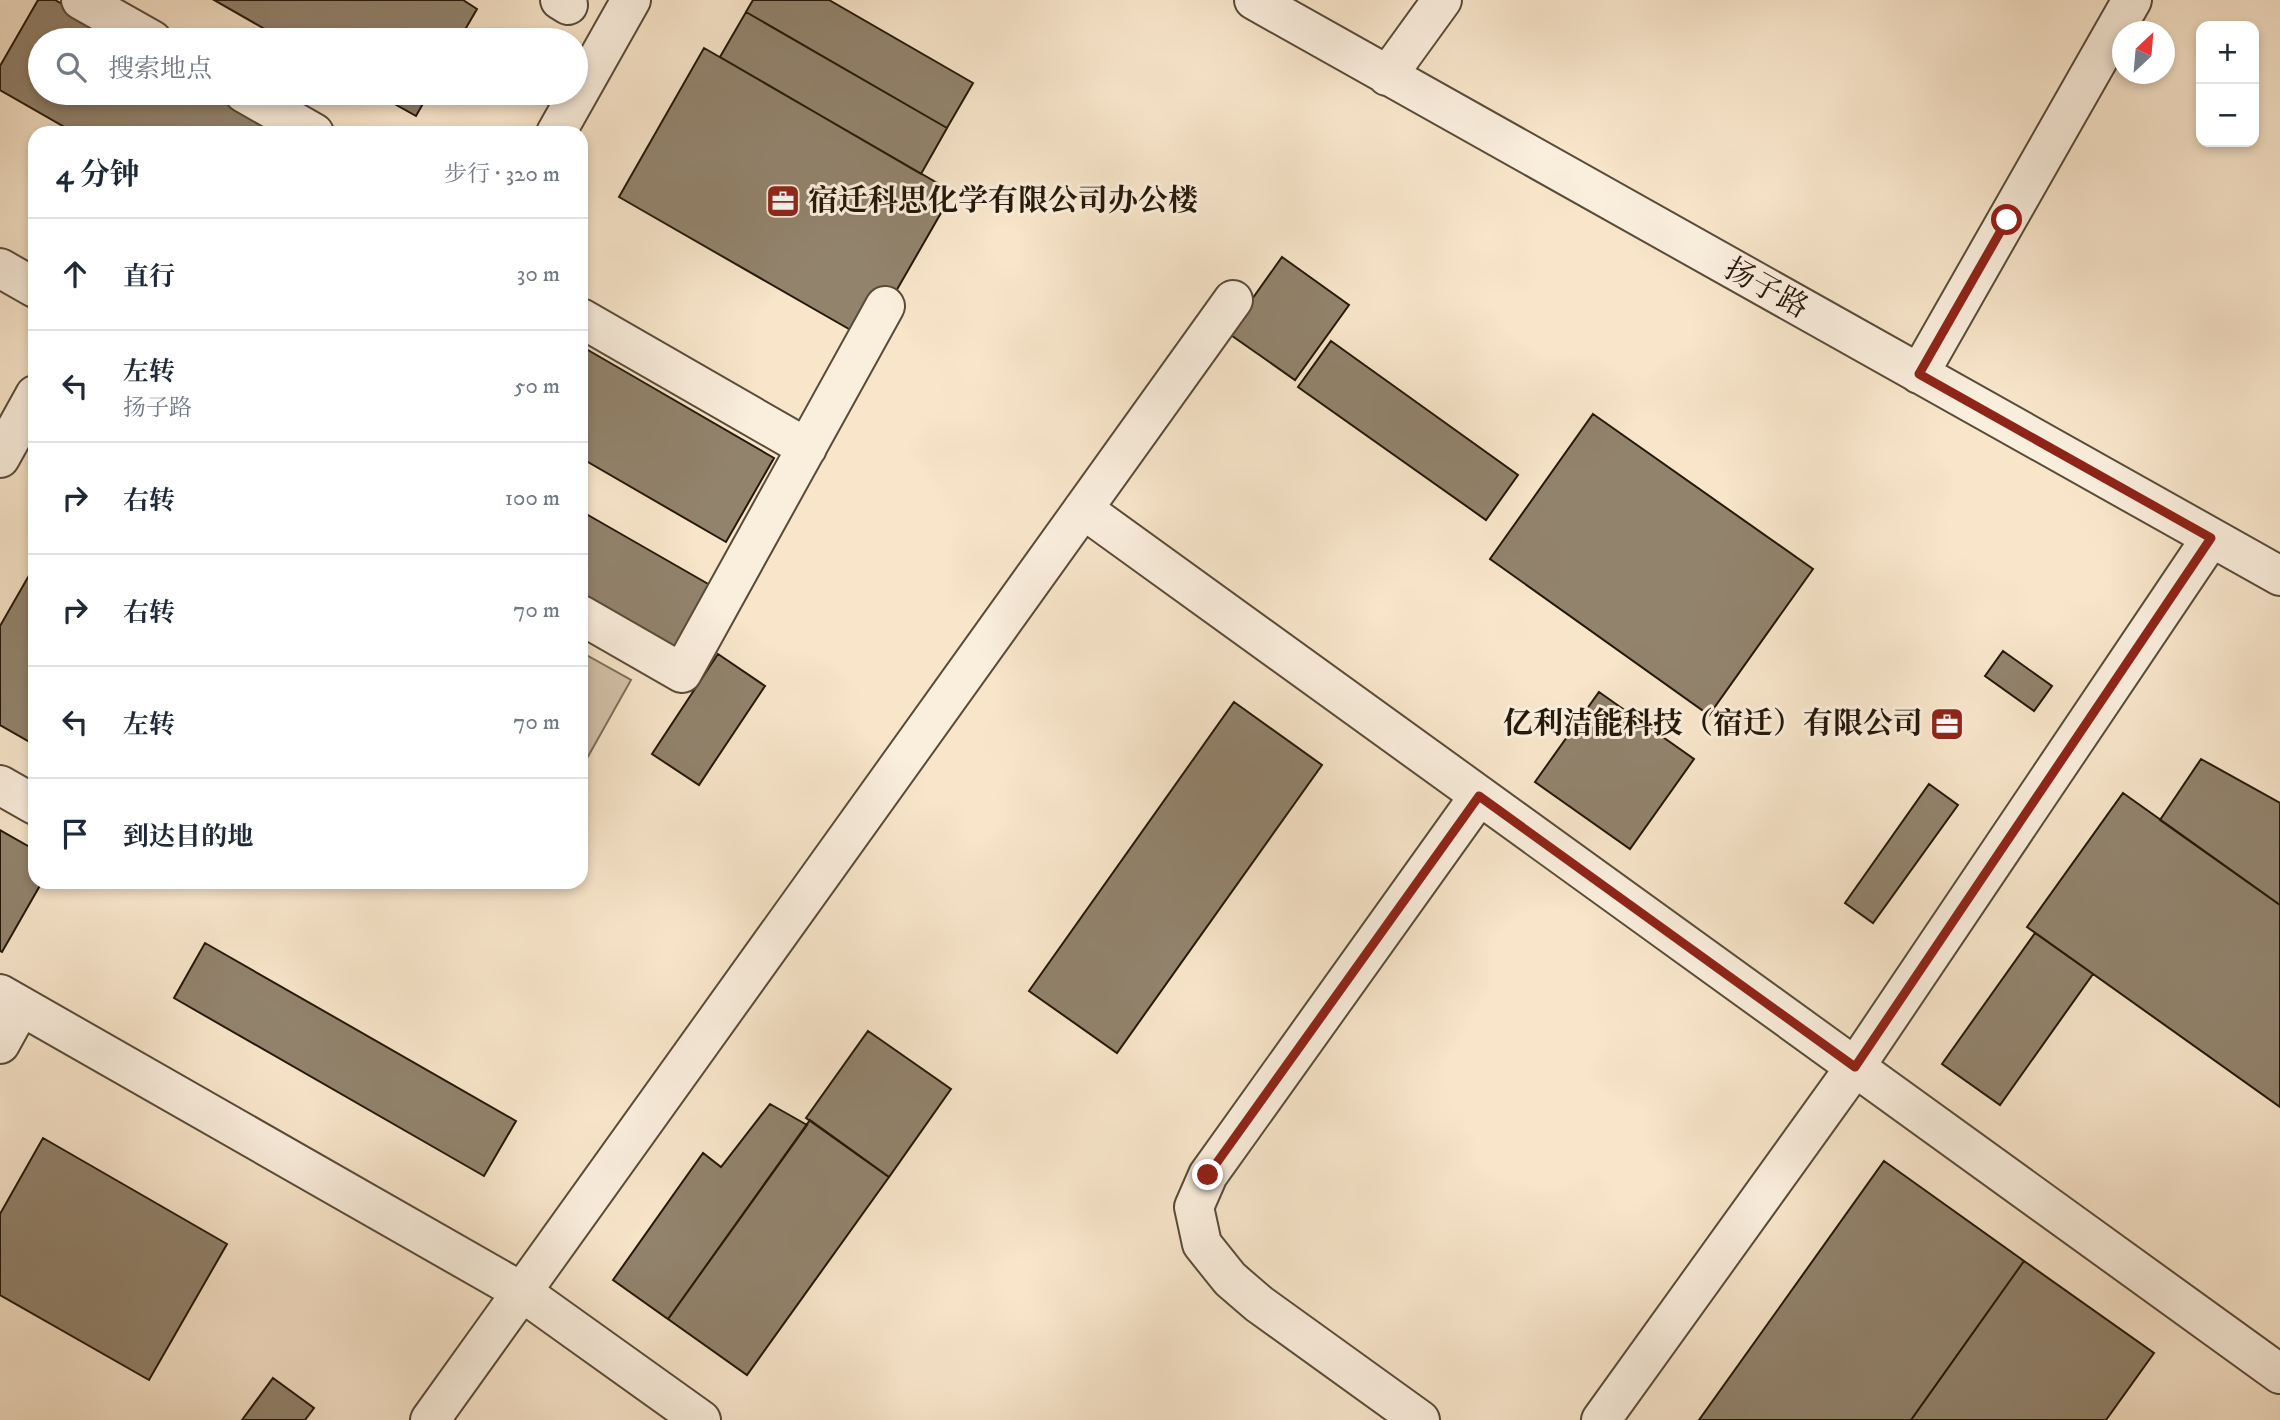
<!DOCTYPE html>
<html lang="zh">
<meta charset="utf-8">
<style>
:root{--surface:#fff;--page:#f6f6f7;--text:#1f2937;--muted:#747a83;--line:#e0e1e3}
body{margin:0;font-family:"IM FELL DW Pica","Noto Serif SC",serif;background:var(--page);color:var(--text)}
.controls{position:absolute;right:21px;top:21px;display:grid;overflow:hidden;border-radius:14px;box-shadow:0 4px 10px #0003}
.controls button{width:63px;height:63px;display:grid;place-items:center;padding:0;border:0;border-bottom:2px solid var(--line);background:var(--surface);color:var(--text);font:35px sans-serif}
.compass{position:absolute;left:2112px;top:21px;width:63px;height:63px;border-radius:50%;background:var(--surface);box-shadow:0 4px 10px #0003;rotate:26deg}
.stop{position:absolute;width:21px;height:21px;margin:-16px;border:5px solid #8f2418;border-radius:50%;background:#fff}
.stop.end{background:#8f2418;border-color:#fff;box-shadow:0 2px 7px #0008}
.list{margin:0;padding:0;list-style:none}
h2{display:flex;justify-content:space-between;align-items:center;height:91px;margin:0;padding:0 28px;font-size:30px}
h2 small{font-size:23px;font-weight:400;color:var(--muted)}
.list li{display:grid;grid-template-columns:46px 1fr auto;gap:21px;align-items:center;box-sizing:border-box;height:112px;padding:0 28px;border-top:2px solid var(--line)}
.list b{display:block;font-size:26px;white-space:nowrap}
.list p{margin:0;font-size:23px;white-space:nowrap;color:var(--muted)}
.list em{font-size:23px;font-style:normal;color:var(--muted)}
.icon{flex:none;width:38px;height:38px;fill:none;stroke:currentColor;stroke-width:2;stroke-linecap:round;stroke-linejoin:round}
.map{position:relative;flex:none;width:2280px;height:1420px;overflow:hidden}
.search{position:absolute;background:var(--surface);box-shadow:0 4px 10px #0003;left:28px;top:28px;width:560px;height:77px;display:flex;align-items:center;gap:18px;box-sizing:border-box;padding:0 24px;border-radius:38px;color:var(--muted);font-size:26px}
.panel{position:absolute;background:var(--surface);box-shadow:0 4px 10px #0003;left:28px;top:126px;width:560px;height:763px;border-radius:21px}
.map>svg:first-child{display:block}
.green{fill:#d4c2a9;stroke:#7c6d59;stroke-width:2}
.building{fill:#92836d;stroke:#241809;stroke-width:2}
.lines{fill:none;stroke-linecap:round;stroke-linejoin:round}
.minor-casing{stroke:#594b39;stroke-width:42}
.minor{stroke:#faeedd;stroke-width:38}
.route{stroke:#8f2418;stroke-width:9}
.labels{text-anchor:middle;dominant-baseline:central;stroke-width:6;stroke-linejoin:round;paint-order:stroke}
.poi-label{font-size:30px;font-weight:bold;fill:#241809;stroke:#faeedd;text-anchor:start}
.street-label{font-size:30px;fill:#241809;stroke:#faeedd}
</style>
<div class="map">
<svg width="2280" height="1420" viewBox="0 0 2280 1420">
<rect width="100%" height="100%" fill="#f8e5ca"/>
<filter id="stains"><feTurbulence type="fractalNoise" baseFrequency=".00286" numOctaves="4"/><feColorMatrix values="0 0 0 0 .2 0 0 0 0 .09 0 0 0 0 .02 0 0 0 .5 -.17"/></filter>
<radialGradient id="worn" r=".72"><stop offset=".6" stop-color="#630" stop-opacity="0"/><stop offset="1" stop-color="#630" stop-opacity=".3"/></radialGradient>
<path class="green" d="M581,652L631,680L581,769Z"/>
<path class="building" d="M38,0H55L125,40H40V93H216L286,133H75L0,90V66Z
M214,0H463L477,9L459,40H284Z
M753,0H829L973,83L947,128L746,12Z
M746,12L947,128L921,174L720,57Z
M704,48L953,192L868,340L619,197Z
M375,93H429L416,116Z
M1282,257L1349,305L1295,380L1228,333Z
M1331,341L1518,475L1486,520L1298,387Z
M581,346L774,458L726,542L581,458Z
M1593,414L1813,569L1709,715L1490,559Z
M581,511L710,585L672,652L581,599Z
M35,565V745L0,725V626Z
M2003,651L2052,686L2034,711L1985,676Z
M718,654L765,686L699,785L652,754Z
M1599,692L1694,759L1630,849L1535,782Z
M1234,702L1322,765L1117,1053L1029,991Z
M2201,759L2280,803V905L2160,820Z
M1929,784L1958,805L1873,923L1845,903Z
M2123,793L2280,905V1107L2027,927Z
M0,830L35,850V882H42L2,952L0,951Z
M2035,933L2093,974L2000,1105L1942,1064Z
M205,943L516,1121L484,1176L174,998Z
M868,1031L951,1089L889,1177L806,1118Z
M770,1104L807,1125L668,1319L613,1280L703,1153L721,1167Z
M810,1120L889,1177L747,1375L668,1319Z
M43,1138L227,1244L149,1380L0,1295V1214Z
M1884,1161L2024,1261L1911,1420H1699Z
M2024,1261L2154,1353L2106,1420H1911Z
M273,1378L314,1408L305,1420H242Z"/>
<g class="lines">
<g class="minor-casing">
<path id="minor" d="M81,0L152,40
M560,0L568,5
M1254,0L2280,576
M1387,76L1442,0
M244,93L314,133
M556,133L631,0
M0,268L35,288
M581,318L807,448
M1919,374L2132,0
M0,458L35,395
M1083,509L2280,1374
M581,615L682,673L885,306
M0,785L35,805
M0,994L522,1292L701,1420
M0,1044L21,1006
M430,1420L1233,300
M1420,1420L1259,1304L1230,1279L1202,1244L1194,1207L1208,1175L1479,796
M1601,1420L1855,1067L2211,538"/>
</g>
<use href="#minor" class="minor"/>
</g>
<g class="lines">
<path class="route" d="M1208,1175L1479,796L1855,1067L2211,538L1919,374L2007,220"/>
</g>
<defs>
<g id="office-square" transform="scale(1.75)"><rect x="-9" y="-9" width="18" height="18" rx="4" fill="#8f2418" stroke="#faeedd"/><path d="M-6-3h4V-5.5h4V-3h4V5H-6ZM-1-4.5V-3h2v-1.5ZM-6 0V1H6V0Z" fill="#fff"/></g>
</defs>
<g fill-rule="evenodd">
<use href="#office-square" x="783" y="201"/>
<use href="#office-square" x="1947" y="724"/>
</g>
<g class="labels">
<g class="poi-label">
<text x="808" y="201">宿迁科思化学有限公司办公楼</text>
<text x="1923" y="724" text-anchor="end">亿利洁能科技（宿迁）有限公司</text>
</g>
<g class="street-label">
<text transform="translate(1766 289) rotate(29)">扬子路</text>
</g>
</g>
<rect width="100%" height="100%" filter="url(#stains)"/>
<rect width="100%" height="100%" fill="url(#worn)"/>
</svg>
<div class="controls">
<button>+</button>
<button>−</button>
</div>
<svg class="compass" viewBox="-18 -18 36 36"><path d="M0-13l5 13h-10z" fill="#e53935"/><path d="M0 13l5-13h-10z" fill="#747a83"/></svg>
<div class="stop" style="left:2007px;top:220px"></div>
<div class="stop end" style="left:1208px;top:1175px"></div>
<div class="search"><svg class="icon" aria-label="search" viewBox="0 0 24 24"><circle cx="10" cy="10" r="6"/><path d="M15 15l6 6"/></svg>搜索地点</div>
<section class="panel">
<h2>4 分钟<small>步行 · 320 m</small></h2>
<ul class="list">
<li><svg class="icon" aria-label="ahead" viewBox="0 0 24 24"><path d="M12 20V5M6 11l6-6 6 6"/></svg><div><b>直行</b></div><em>30 m</em></li>
<li><svg class="icon" aria-label="left" viewBox="0 0 24 24"><path d="M17 20v-9H6M10 6l-5 5 5 5"/></svg><div><b>左转</b><p>扬子路</p></div><em>50 m</em></li>
<li><svg class="icon" aria-label="right" viewBox="0 0 24 24"><path d="M7 20v-9h11M14 6l5 5-5 5"/></svg><div><b>右转</b></div><em>100 m</em></li>
<li><svg class="icon" aria-label="right" viewBox="0 0 24 24"><path d="M7 20v-9h11M14 6l5 5-5 5"/></svg><div><b>右转</b></div><em>70 m</em></li>
<li><svg class="icon" aria-label="left" viewBox="0 0 24 24"><path d="M17 20v-9H6M10 6l-5 5 5 5"/></svg><div><b>左转</b></div><em>70 m</em></li>
<li><svg class="icon" aria-label="arrive" viewBox="0 0 24 24"><path d="M6 21V4h12l-3 4 3 4H6"/></svg><div><b>到达目的地</b></div></li>
</ul>
</section>
</div>
